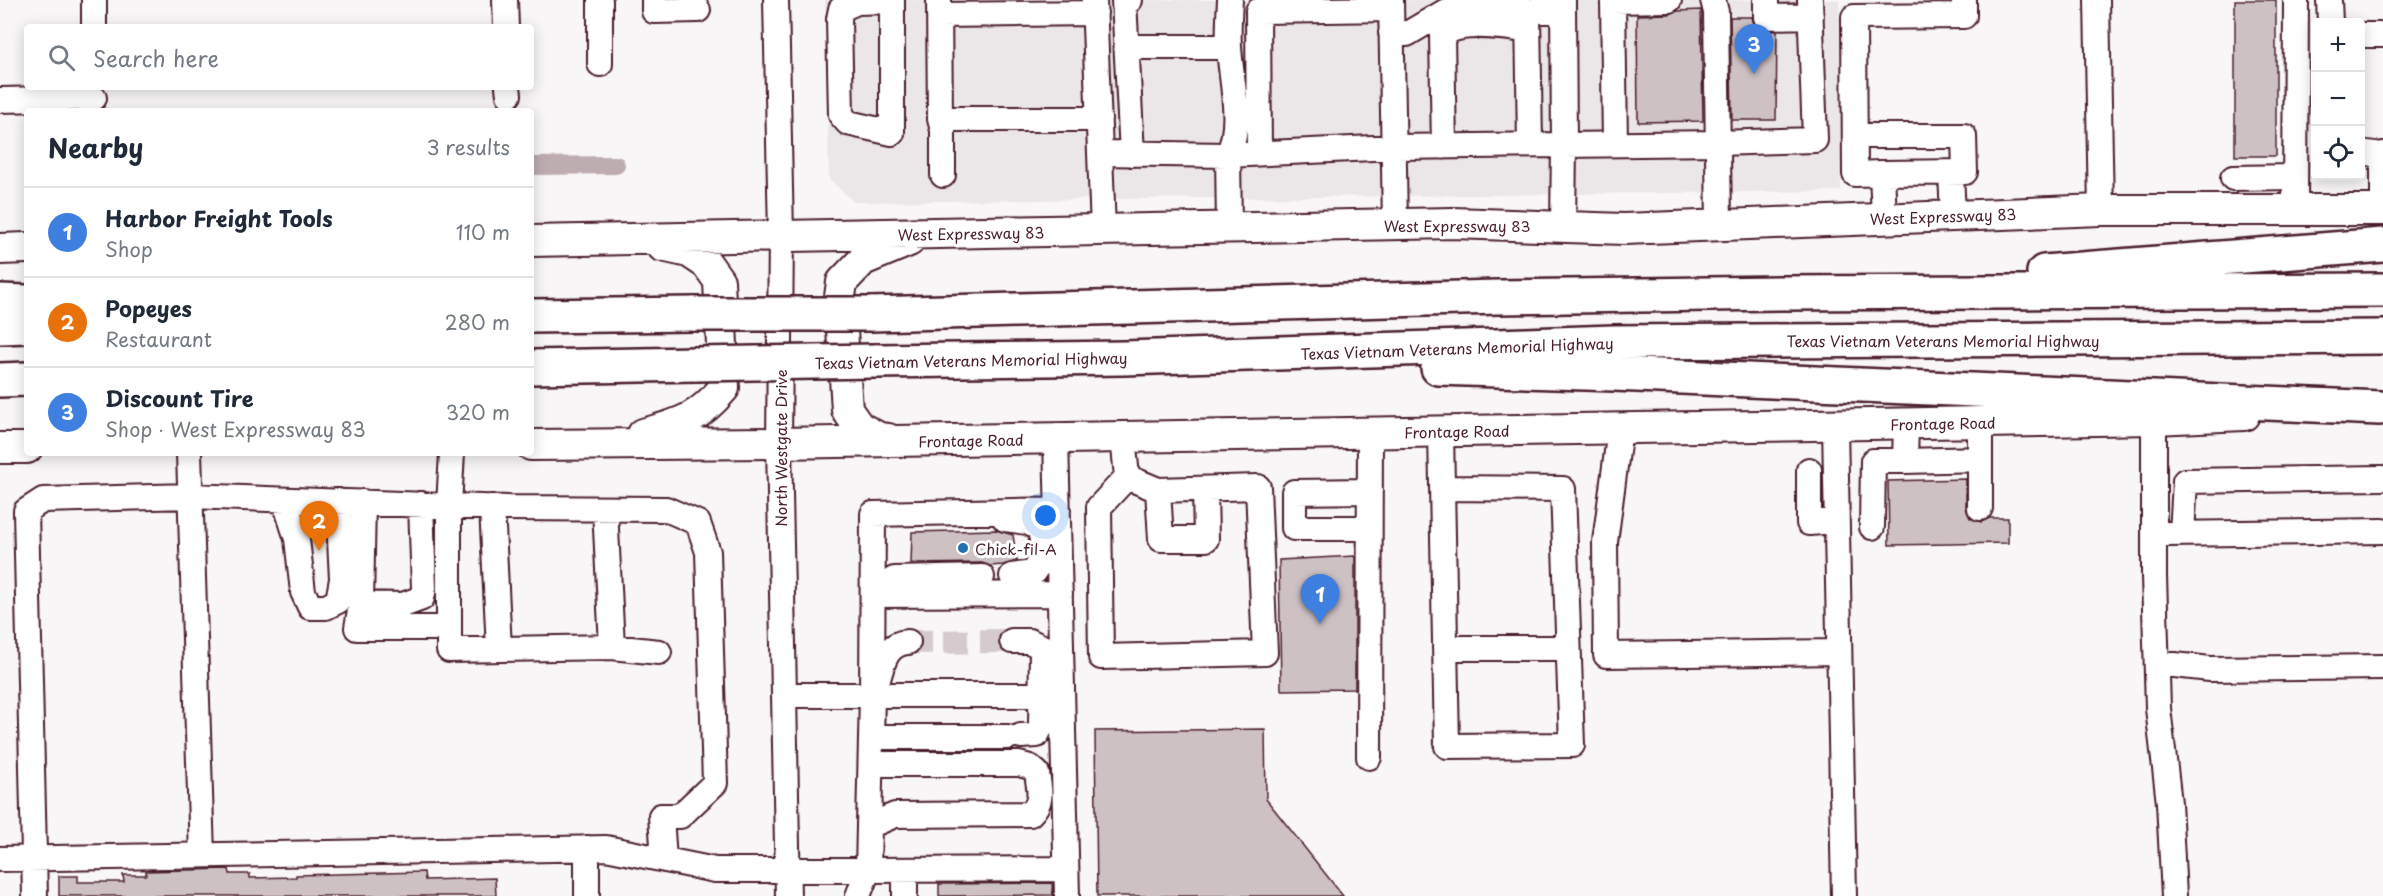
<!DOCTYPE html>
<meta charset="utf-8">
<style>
:root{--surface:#fff;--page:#f2f2f3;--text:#1f2937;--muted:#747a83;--line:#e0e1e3;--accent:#1f6fb2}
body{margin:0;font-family:"Playpen Sans",sans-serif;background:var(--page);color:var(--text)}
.controls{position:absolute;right:18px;top:18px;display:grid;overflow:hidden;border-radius:6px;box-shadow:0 3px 15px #0003}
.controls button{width:54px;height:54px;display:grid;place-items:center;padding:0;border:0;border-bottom:2px solid var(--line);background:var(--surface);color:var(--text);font:30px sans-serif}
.you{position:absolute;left:1046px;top:516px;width:21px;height:21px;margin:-15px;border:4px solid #fff;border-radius:50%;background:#1a73e8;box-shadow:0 0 0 9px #1a73e833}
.badge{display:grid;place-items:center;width:39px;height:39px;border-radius:50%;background:var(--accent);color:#fff;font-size:20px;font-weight:700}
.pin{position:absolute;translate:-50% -50px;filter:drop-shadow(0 2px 3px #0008)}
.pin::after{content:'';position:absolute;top:32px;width:21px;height:18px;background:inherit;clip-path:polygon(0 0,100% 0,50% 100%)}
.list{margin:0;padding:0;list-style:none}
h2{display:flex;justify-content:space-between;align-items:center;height:78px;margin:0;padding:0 24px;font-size:26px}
h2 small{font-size:20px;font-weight:400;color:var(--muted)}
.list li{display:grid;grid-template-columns:39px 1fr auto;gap:18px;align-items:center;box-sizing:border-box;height:90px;padding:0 24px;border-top:2px solid var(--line)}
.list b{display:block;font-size:22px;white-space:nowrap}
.list p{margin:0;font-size:20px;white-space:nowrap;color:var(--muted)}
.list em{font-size:20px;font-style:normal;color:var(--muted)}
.icon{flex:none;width:33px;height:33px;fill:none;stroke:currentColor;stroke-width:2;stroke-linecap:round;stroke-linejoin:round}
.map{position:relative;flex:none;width:2383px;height:896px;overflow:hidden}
.search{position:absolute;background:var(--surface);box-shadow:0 3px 15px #0003;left:24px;top:24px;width:510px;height:66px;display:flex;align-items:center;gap:15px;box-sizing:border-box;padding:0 21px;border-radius:6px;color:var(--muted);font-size:22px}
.panel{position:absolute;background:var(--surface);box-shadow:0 3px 15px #0003;left:24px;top:108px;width:510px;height:348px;border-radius:6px}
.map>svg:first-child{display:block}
.built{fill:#ebe6e8}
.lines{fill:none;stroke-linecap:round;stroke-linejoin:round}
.canal{stroke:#bdadb0;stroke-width:18}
.building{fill:#cdc1c4;stroke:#4a1f2b;stroke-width:1.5}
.minor-tunnel{stroke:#d5cbce;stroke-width:24;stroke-dasharray:24 12;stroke-linecap:butt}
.minor-casing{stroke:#4a1f2b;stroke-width:28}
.major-casing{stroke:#4a1f2b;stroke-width:34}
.highway-casing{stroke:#4a1f2b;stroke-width:38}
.minor{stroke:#fff;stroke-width:24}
.major{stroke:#fff;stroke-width:30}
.highway{stroke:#fff;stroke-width:33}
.highway-bridge-casing{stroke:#4a1f2b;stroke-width:38;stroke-linecap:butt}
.highway-bridge{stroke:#fff;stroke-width:33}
.poi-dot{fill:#1f6fb2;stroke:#fff;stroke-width:2}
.labels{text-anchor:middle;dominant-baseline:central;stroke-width:6;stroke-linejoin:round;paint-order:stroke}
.street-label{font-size:15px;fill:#4a1f2b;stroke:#fff}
.poi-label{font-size:15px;fill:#4a1f2b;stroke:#fff;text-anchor:start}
</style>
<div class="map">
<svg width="2383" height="896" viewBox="0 0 2383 896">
<rect width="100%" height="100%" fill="#f8f6f7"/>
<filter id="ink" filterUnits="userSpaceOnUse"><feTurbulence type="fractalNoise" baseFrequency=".0167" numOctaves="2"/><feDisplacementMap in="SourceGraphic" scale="12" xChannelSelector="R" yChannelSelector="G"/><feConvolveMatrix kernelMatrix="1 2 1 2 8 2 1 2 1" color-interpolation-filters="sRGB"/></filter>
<g filter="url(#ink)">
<path class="built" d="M825,0H1839L1841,191L854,202L829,179Z"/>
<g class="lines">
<path class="canal" d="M531,166L616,165"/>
</g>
<path class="building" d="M2235,0H2276V156H2235Z
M1701,10L1703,121L1638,122L1637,15L1669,14L1678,11Z
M1730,17H1752L1754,25L1760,30L1777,31L1776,120H1732Z
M1966,479V508L1970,518L1981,522L1989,518H2008V543L1889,545L1888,481Z
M996,530L1013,535L1017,561L1003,565L990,566L982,563L911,564L912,532Z
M1355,556V689L1281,690L1279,560Z
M1265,729L1266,799L1343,896H1097L1095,731Z
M229,869L230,874H250V878L296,877V875L424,872L425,880L495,878L496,896H59V876H78V882H124L123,875H146V871Z
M1052,883L1053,895L939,896V884Z"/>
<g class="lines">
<path class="minor-tunnel" d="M908,642L1012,641"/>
<g class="minor-casing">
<path id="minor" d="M94,0V27
M505,0L506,27
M600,0V64
M654,0V11L698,10
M776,0L781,235L779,443L788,896
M892,0V133L848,123L841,115L839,19L841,9L857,2L892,1
M939,0L940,119L943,130V175
M1094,0L1103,230
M1130,0H1124L1132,154
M1230,0C1229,16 1228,32 1229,47C1231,82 1243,123 1228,155L1394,147L1564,145L1563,0
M1391,0L1395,224
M1613,0L1615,144
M1713,0L1716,12L1719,225
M1766,0V17L1811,16
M2097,0L2101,210
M2329,0L2330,22
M1613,1L1669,0
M1528,14L1530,145
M939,15L1095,13
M1391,33L1407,34L1446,11H1563
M2360,35H2383
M1126,47H1229
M508,87L509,95
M0,100L94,98
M940,119H1099
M1855,136H1964L1965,172L1882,173
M1444,147L1442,36C1458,19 1506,28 1528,30
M2360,152L2382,155
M1100,153L1228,155L1229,228
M1259,153L1258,11L1391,9
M2383,154V204
M1951,173L1953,216
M2233,178L2295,177
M2295,210L2296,0
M1884,218L1882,173L1855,174L1854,17L1964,16V0
M1563,227L1564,145L1718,143L1815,140L1810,0
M2154,419V576L2158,708L2169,803L2174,896
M1835,425L1844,896
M1620,429L1605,542L1606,655L1839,652
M1441,432C1443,536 1445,641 1447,746L1572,745L1563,489L1442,488
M1123,437L1127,477L1099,507L1101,657L1265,653L1258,487L1158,490L1127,477
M1056,438L1067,896
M189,453L202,855
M452,453L449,505V650L612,647
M1980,459V508
M1905,461L1980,459V422
M1809,470V523L1836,521
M1158,490L1161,539H1206L1205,489
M363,502L361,604L357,628H449
M492,507L499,649
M287,508L297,539L303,592L310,607H326L338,601L342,579L338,501
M605,509L612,647L659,652
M1005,519L1027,522L1039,528C1045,544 1043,560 1033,573L1012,576
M1872,527L1873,461H1905L1906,424
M1369,528H1294V492L1370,491
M2168,534L2383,531
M2182,534L2185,481L2383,478
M877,592L894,579L982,577
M873,595L1060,594
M361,604L403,605L422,598L424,588L421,504
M1012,641H1029L1042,647L1041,727L1037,735L1021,736
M1445,648H1568
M2157,663L2210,669L2383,667
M878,679C883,662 887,643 908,642
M784,695H1043
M871,737H1008
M1369,757L1370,433
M869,826L895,815L1030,814C1044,801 1039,789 1037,773L1030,767L1019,764H871
M587,848V896
M0,859L606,848L715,870H868L872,695L873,514L1058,510
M905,870V896
M35,896L26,511L43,500L190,496L508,508L666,509L698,523L708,552L715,783L680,816H661L664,860
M858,896L868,870L1066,869"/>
</g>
<g class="major-casing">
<path id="major" d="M531,241L1453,223L1624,229L2101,210H2383
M0,249L27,248
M643,434C682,423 697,420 724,388L719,281L707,264L689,252L662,246
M888,439L879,438L859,427L847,410L840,297L842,282L863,260L909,241
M531,445L779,443L2154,419L2244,415
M0,448H27"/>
</g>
<g class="highway-casing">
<path id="highway" d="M2044,272L2383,245
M0,301L27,302
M871,314L1498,297L1779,293L2383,290
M531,316L695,314
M0,327L27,326
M875,361L1124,358L1614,342L2383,337
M531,367L696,364
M1438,368L1614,374L2380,408
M0,380L27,379"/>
</g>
<use href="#minor" class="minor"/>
<use href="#major" class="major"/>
<use href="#highway" class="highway"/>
<g class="highway-bridge-casing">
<path id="highway-bridge" d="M695,314H871
M696,364L875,361"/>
</g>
<use href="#highway-bridge" class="highway-bridge"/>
</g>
</g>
<circle class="poi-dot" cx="963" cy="548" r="6"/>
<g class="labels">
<g class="street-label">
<text transform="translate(1943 216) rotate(-2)">West Expressway 83</text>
<text x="1457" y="225">West Expressway 83</text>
<text transform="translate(971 233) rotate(-1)">West Expressway 83</text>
<text x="1943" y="340">Texas Vietnam Veterans Memorial Highway</text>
<text transform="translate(1457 348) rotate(-2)">Texas Vietnam Veterans Memorial Highway</text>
<text transform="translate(971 360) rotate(-1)">Texas Vietnam Veterans Memorial Highway</text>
<text transform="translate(1943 423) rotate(-1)">Frontage Road</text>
<text transform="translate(1457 431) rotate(-1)">Frontage Road</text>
<text transform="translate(971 440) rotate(-1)">Frontage Road</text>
<text transform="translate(780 448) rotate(-90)">North Westgate Drive</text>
</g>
<g class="poi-label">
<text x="975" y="548">Chick-fil-A</text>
</g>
</g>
</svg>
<div class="controls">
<button>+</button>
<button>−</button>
<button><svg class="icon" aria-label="locate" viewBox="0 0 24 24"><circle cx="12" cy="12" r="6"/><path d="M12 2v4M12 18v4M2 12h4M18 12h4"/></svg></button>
</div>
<div class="you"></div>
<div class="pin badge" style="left:1320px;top:624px;background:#3f7fe0">1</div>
<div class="pin badge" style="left:319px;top:551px;background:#e8710a">2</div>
<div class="pin badge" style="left:1754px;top:74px;background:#3f7fe0">3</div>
<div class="search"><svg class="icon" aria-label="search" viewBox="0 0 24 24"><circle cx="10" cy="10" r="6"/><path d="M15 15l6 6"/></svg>Search here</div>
<section class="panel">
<h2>Nearby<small>3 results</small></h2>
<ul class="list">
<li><span class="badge" style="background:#3f7fe0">1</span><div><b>Harbor Freight Tools</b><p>Shop</p></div><em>110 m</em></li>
<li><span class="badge" style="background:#e8710a">2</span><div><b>Popeyes</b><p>Restaurant</p></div><em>280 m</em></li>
<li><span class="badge" style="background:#3f7fe0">3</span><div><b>Discount Tire</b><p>Shop · West Expressway 83</p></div><em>320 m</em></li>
</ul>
</section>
</div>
